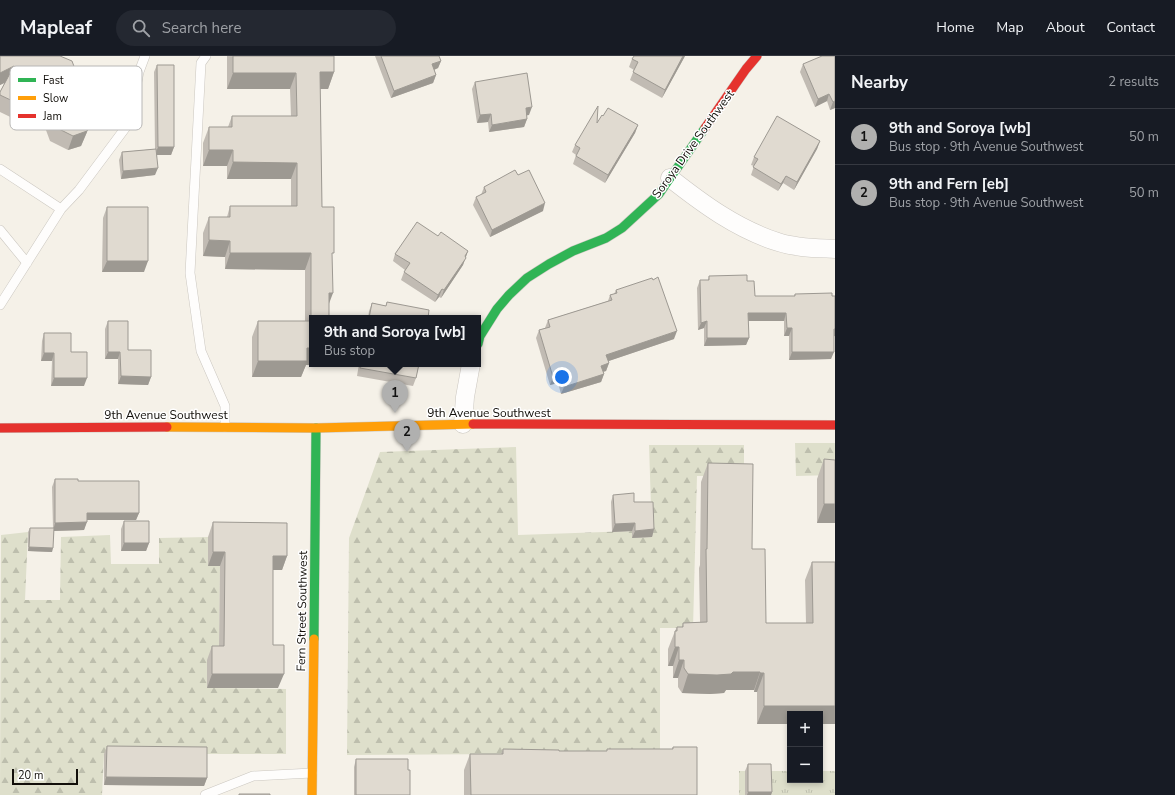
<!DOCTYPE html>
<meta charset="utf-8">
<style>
:root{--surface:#171b24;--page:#242831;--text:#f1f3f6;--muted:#9ea1a6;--line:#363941;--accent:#b0b0af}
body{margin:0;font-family:"Nunito Sans",sans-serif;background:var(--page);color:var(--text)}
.controls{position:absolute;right:12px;bottom:12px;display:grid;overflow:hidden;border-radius:0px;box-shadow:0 2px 6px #0003}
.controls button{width:36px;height:36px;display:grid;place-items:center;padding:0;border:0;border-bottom:1px solid var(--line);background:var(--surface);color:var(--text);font:20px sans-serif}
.scale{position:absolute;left:12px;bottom:10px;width:66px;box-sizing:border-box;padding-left:4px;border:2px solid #120f0a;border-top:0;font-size:11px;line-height:14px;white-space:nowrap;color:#120f0a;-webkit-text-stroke:3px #fff;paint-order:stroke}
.you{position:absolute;left:562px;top:321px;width:14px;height:14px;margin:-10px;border:3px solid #fff;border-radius:50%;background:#1a73e8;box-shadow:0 0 0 6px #1a73e833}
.badge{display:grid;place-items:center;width:26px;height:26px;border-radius:50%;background:var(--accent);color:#111;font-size:13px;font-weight:700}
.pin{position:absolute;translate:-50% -33px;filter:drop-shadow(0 1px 2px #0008)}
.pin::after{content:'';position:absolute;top:21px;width:14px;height:12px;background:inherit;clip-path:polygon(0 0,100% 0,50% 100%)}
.popup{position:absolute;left:309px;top:259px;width:172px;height:52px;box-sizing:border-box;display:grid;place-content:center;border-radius:0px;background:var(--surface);filter:drop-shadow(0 1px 3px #0005);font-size:13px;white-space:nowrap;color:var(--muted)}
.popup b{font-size:15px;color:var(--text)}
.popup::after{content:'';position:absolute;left:50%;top:100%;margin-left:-8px;border:8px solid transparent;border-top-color:var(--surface)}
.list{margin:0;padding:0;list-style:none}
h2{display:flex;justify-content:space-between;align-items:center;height:52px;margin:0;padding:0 16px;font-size:17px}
h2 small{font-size:13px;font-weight:400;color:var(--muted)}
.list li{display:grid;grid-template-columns:26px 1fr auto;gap:12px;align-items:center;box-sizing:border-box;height:56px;padding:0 16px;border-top:1px solid var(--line)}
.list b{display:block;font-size:15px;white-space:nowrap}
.list p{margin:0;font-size:13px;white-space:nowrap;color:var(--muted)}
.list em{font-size:13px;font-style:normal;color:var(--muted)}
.icon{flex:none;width:22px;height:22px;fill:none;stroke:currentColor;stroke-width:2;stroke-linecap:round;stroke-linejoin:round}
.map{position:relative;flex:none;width:835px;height:739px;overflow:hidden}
header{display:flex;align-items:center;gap:24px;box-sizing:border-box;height:56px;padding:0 20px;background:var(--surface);border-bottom:1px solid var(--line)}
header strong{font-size:19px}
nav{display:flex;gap:22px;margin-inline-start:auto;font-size:14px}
.search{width:280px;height:36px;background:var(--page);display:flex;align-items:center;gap:10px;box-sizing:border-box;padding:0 14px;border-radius:22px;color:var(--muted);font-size:15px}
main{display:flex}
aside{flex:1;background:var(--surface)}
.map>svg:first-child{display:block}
.forest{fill:url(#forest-firs)}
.park{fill:url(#park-tufts)}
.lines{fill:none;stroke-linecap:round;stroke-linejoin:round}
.lane-casing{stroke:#cbc7c0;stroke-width:10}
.street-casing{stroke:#cbc7c0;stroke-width:19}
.fast-casing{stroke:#cbc7c0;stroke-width:10}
.slow-casing{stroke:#cbc7c0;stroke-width:10}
.jam-casing{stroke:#cbc7c0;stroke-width:10}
.lane{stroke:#fefdfc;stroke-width:9}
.street{stroke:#fefdfc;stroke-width:18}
.fast{stroke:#30b455;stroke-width:9}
.slow{stroke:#ff9f0a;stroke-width:9}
.jam{stroke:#e5322d;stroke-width:9}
.wall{fill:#c1bbb3}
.shaded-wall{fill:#9d9992}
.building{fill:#e0dad0;stroke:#9d9992}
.labels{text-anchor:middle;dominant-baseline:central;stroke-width:3;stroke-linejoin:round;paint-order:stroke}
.street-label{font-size:12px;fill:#120f0a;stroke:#fff}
.key{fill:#fff;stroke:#b8b7b6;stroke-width:1}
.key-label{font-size:11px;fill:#120f0a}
</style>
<header>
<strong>Mapleaf</strong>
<div class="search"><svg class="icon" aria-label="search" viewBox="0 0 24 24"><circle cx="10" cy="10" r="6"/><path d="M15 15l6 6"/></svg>Search here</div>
<nav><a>Home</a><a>Map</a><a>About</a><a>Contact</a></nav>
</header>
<main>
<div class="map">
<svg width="835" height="739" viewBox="0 0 835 739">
<defs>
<pattern id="forest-firs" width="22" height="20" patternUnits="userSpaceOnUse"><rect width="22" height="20" fill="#dedfcb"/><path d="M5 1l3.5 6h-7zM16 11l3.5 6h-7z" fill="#bdbead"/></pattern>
<pattern id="park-tufts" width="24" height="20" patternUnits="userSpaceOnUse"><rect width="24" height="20" fill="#dedfcb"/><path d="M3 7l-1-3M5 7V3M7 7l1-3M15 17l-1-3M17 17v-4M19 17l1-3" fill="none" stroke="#bdbead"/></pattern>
</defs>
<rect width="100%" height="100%" fill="#f5f1e8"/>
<path class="forest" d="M795,387H835V419L796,420Z
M649,389H744V420H697L693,572H660V697L347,699L349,482L380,396L516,391L518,479L632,475V482L652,481Z
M28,476L25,544H60L61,481L110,479L111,508H159V482L208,481V510H220L219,605L207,632L286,633V698H104L102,739H0L1,479Z"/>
<path class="park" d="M739,715H790V724H820V715H835V739H739Z"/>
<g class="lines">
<g class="lane-casing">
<path id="lane" d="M206,0L201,7L190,217L201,295L225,350V371
M0,113L61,153
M0,174L27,207
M0,249L61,153L79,134L129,67L139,16L145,0
M205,739L253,720L312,717"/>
</g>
<g class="street-casing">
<path id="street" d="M670,122C703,148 737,173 778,186C796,192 816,192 835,193
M463,368L465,341L471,308"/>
</g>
<g class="fast-casing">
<path id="fast" d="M478,288L480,280L497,253L509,239L527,222L549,208L573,195L606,182L622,172L659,138L705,72
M314,583L316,372"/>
</g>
<g class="slow-casing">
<path id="slow" d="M167,371L316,372L473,368
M312,739L314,583"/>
</g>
<g class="jam-casing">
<path id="jam" d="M705,72L746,13L757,0
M473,368L835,369
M0,372L167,371"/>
</g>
<use href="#lane" class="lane"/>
<use href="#street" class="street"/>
<use href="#fast" class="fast"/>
<use href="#slow" class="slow"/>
<use href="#jam" class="jam"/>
</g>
<path class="wall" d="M0,0L87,76L81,90L68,94L50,85L43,66L31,71L0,56V36L5,26L0,29Z
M227,0H334V16L328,33H320L322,151L332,202L323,309H306L301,321H252V281L258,265H305V214L225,213V201L203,200V177L209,161H227L230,150H291V123H227V110H203V87L209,71H228L232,60H291L290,33H227Z
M375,0H439L441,5L438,12L434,14L436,19L433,27L391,42Z
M685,0L662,42L630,24L634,14L629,11L632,3Z
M835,0V52L830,54L827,45L815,51L800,16L803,8Z
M157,9L174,91L171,99H157L155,119L121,123L119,104L122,96L155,93L154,16Z
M475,26L529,59H527V63L524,71L489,76L488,66L477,67L472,33Z
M603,60L638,69L635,77L605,127L573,108L576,99L572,96L575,89L597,67Z
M820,85L817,93L794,134L783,127L778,135L751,119L754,110L751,109L754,101Z
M518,119L543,155L490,181L473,149L476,141L481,139L484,131Z
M107,151L144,216H102L103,162Z
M438,180L468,195L463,209L441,242L439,241L435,246L401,224L404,216L405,214L393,205L395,198Z
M709,220L747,225L755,240H794L795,238L834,280L831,303L789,304V280H784V265H748L749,282L746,289L704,290V272L698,274L697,232L700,224H708Z
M616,234L674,283L608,305L609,307L606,315L603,316L604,318L601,326L561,338L558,327L550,329L536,282L539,274L545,272L548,264L608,245L610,239L614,238Z
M387,246L428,262H368L369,255L372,247L386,250Z
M108,265L128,294L151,321L148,329L118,328V303H105V273Z
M44,277L71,296L84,330H51L52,305H41L42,285Z
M359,308H419L416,322L413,330L357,320Z
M824,403L835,467H817V423Z
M708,407L752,493L766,567H806L805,524L812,506L835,668H757V636H754V634H726L724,637L710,638L682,637L678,631V622H673V610H668V593L675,575L677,571H682L683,567L700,566L699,512L700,509L701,426Z
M55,423L78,425L139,457L136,464H87L84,474L54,475L52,496L28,495V476L30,472H53L52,431Z
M613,439L654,473L652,481L632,482V475L612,476L611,446Z
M124,465L149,487L146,495H121V473Z
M213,466L287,500L282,514H273V589L278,632H207V604L212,590H219L220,510H208V481Z
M107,690L207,722L204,730L104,729V698Z
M673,691L697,739H464V714L470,698H501L503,693L559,695H607V693H672Z
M356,703L408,714L410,739H354V711Z
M748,708L772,736L771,739H745V715Z"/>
<path class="shaded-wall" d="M683,0H685L662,42L665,34Z
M441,5L438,12L429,16L432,8Z
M14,10L9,25L0,29V17Z
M320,16H334L328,33H314Z
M233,17H296L290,33H227Z
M436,19L433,27L391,42L394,35Z
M829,38L827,45L815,51L818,43Z
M835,45V52L830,54L833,46Z
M532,51L529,59L523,60L526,52Z
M48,52L43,66L31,71L36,56Z
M491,58L488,66L477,67L480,59Z
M93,62L81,90L68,94L73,80Z
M527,63L524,71L489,76L492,69Z
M638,69L635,77L605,127L608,119Z
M820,85L817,93L794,134L797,126Z
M158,91H174L171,99H155Z
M209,94H233L227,110H203Z
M233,106L297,107L291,123H227Z
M158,112L155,119L121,123L123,115Z
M786,120L783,127L778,135L781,128Z
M545,147L543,155L490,181L492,174Z
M209,184L230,185L225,201L203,200Z
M468,195L463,209L441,242L444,234Z
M230,197H311L305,214L225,213Z
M107,205H148L144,216H102Z
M442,233L439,241L435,246L438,239Z
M329,237H333L327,253Z
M748,257H786L784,265H746Z
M707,265L704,272L698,274L701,267Z
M787,272H792L789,280H784Z
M834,273H835V280L831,281Z
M677,275L674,283L603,307L606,299Z
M707,282H749L746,289L704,290Z
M307,292H312V308H323V309H306L301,321H252L258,305Z
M108,296H120L118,303H105Z
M792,296H834L831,303L789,304Z
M44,297H54L52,305H41Z
M609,307L606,315L598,317L601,310Z
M604,318L601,326L561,338L564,331Z
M560,319L558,327L550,329L553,321Z
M121,320L151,321L148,329L118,328Z
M54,322H87L84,330H51Z
M824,448H835V467H817Z
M87,457H139L136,464H84Z
M87,466L84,474L53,475L55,467Z
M635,467L632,475L612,476L615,468Z
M654,473L652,481L632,482L635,475Z
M124,487H149L146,495H121Z
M29,491L53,492L52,496L28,495Z
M213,496H225L220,510H208Z
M273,500H287L282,514H268Z
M675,591H679L673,610H668Z
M679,604H684L678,622H673Z
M733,616H760L754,634H726L724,637L710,638L682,637L688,618Z
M760,617H764L757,636H754Z
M212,618H284L278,632H207Z
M764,650H835V668H820V658H790V668H757Z
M106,721L207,722L204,730L104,729Z
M748,736H772L771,739H747Z"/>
<path class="building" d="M0,0H60L72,5L93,62L87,75L73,80L55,71L48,52L36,56L0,39V36L14,10L0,17Z
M233,0H334V16H320L322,151H334V197H332L333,237H329V262H312V292H307V305H258V265H311V197H230V185L209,184V161H230V150H297V107L233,106V94H209V71H232V60H297L296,17H233Z
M381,0H439L441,5L432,8L436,19L394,35Z
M634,0H683L665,34L633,16L638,6L632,3Z
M822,0H835V45L833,46L829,38L818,43L803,8Z
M157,9H174V91H158Z
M527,17L532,51L526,52L527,63L492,69L491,58L480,59L475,26Z
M598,50L597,67L602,59L603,60L608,52L638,69L608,119L576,100L580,92L575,89Z
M777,60L820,85L797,126L786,120L781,128L753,111L758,103L754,101Z
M156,93L158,112L123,115L122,96Z
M515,114L518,119L529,114L545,147L492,174L476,141L486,136L484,131Z
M107,151H148V205H107Z
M417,166L438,180L441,176L468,195L465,200L466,202L444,234L442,233L438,239L404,216L410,207L395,198Z
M747,219V225H754L755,240H795V238L832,237V240H835V273H834V296H792V272H787L786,257H748L749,282H707V265L701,267L700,224H709V220Z
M658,221L677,275L606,299L609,307L601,310L604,318L564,331L560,319L553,321L539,274L550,271L548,264L612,244L610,239L617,237L616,234L652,222L653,224Z
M387,246L429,254L428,262H369L372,247L386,250Z
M108,265H128V294H151V321L121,320L120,296H108Z
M44,277H71V296H87V322H54V297H44Z
M361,308H419L416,322L360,312Z
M824,403L835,404V448H824Z
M708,407L753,408L752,493H765L766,567H813L812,506H835V650H764V617H760V616H733L731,618L717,619L688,618L684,612V604H679V591H675V575H677V571H683V567L707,566L706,493H707Z
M55,423H78V425H139V457H87V466L55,467Z
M634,437V446H653L654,473L635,475V467L615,468L613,439Z
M124,465H149V487H124Z
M213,466L287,467V500H273V589H284V618H212V590H224L225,496H213Z
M30,472H54L53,492L29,491Z
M107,690L207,691V722L106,721Z
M673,691H697V739H471L470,698H503V693L559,694V695H607V693H673Z
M356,703H408V714H410V739H356Z
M748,708H771L772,736H748Z
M239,738H270V739H239Z"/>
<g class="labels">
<g class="street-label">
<text transform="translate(693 88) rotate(-54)">Soroya Drive Southwest</text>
<text x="489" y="357">9th Avenue Southwest</text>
<text x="166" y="359">9th Avenue Southwest</text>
<text transform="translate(302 555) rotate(-89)">Fern Street Southwest</text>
</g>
</g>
<rect x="10" y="10" width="132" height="64" rx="6" class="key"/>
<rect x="18" y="22" width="18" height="4" fill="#30b455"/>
<rect x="18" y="40" width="18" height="4" fill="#ff9f0a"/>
<rect x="18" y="58" width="18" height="4" fill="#e5322d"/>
<g class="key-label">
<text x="43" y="28">Fast</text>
<text x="43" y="46">Slow</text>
<text x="43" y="64">Jam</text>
</g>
</svg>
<div class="controls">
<button>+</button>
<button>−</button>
</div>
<div class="scale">20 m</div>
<div class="you"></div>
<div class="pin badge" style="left:395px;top:357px">1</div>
<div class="popup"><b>9th and Soroya [wb]</b>Bus stop</div>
<div class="pin badge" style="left:407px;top:396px">2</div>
</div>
<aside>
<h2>Nearby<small>2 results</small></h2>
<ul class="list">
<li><span class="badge">1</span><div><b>9th and Soroya [wb]</b><p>Bus stop · 9th Avenue Southwest</p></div><em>50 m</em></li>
<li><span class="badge">2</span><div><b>9th and Fern [eb]</b><p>Bus stop · 9th Avenue Southwest</p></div><em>50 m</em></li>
</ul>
</aside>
</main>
